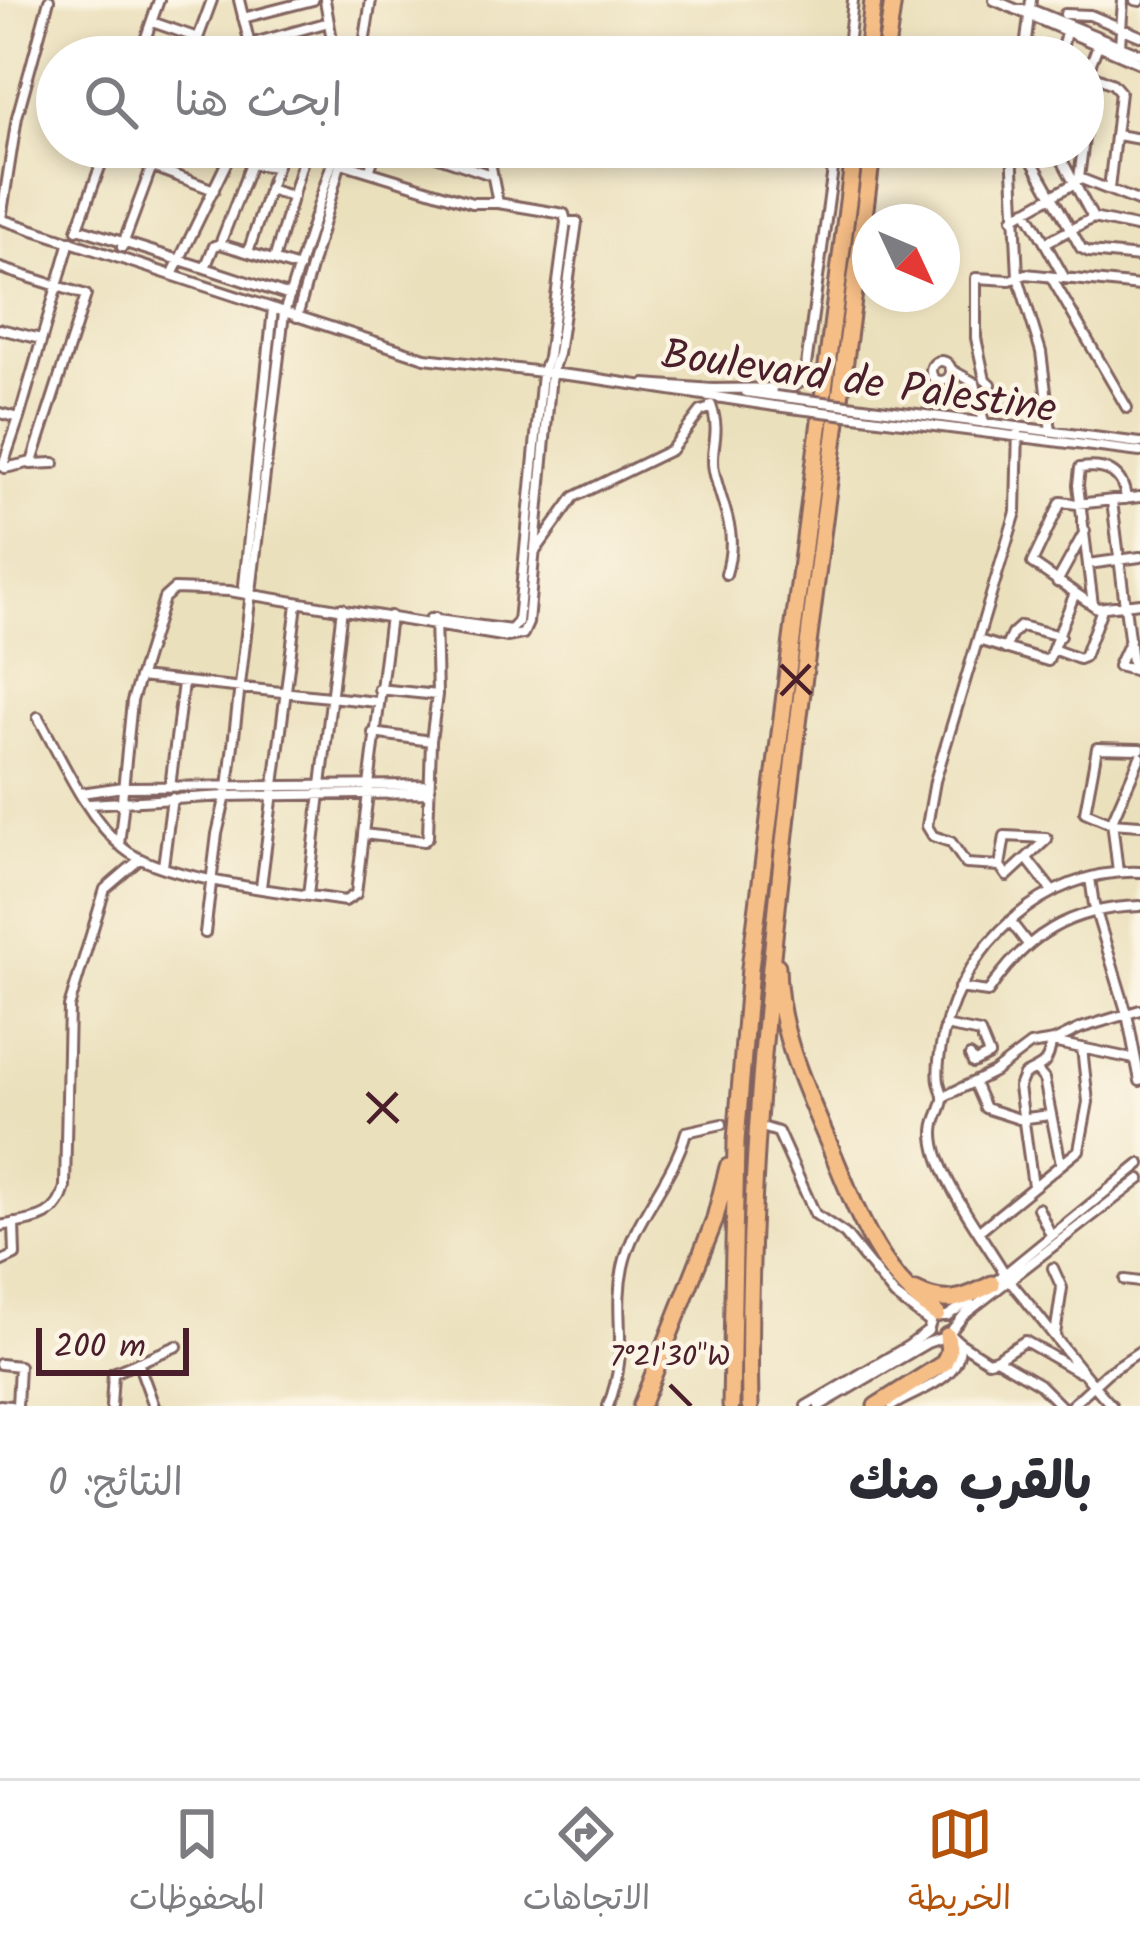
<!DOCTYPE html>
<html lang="ar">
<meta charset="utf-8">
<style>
:root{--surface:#fff;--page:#f2f2f3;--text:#2b2b33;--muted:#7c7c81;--line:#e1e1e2;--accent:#b45309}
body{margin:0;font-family:Kalam,"Playpen Sans Arabic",sans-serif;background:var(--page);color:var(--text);direction:rtl}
.compass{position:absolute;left:852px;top:204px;width:108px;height:108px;border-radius:50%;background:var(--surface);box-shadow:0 6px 18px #0003;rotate:134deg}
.scale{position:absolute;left:36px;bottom:30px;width:153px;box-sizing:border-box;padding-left:12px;border:6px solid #4a1f2b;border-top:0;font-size:33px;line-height:42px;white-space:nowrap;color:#4a1f2b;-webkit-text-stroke:9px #fcf5e5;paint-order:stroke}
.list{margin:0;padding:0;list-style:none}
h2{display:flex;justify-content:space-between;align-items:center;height:156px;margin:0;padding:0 48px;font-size:51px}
h2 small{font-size:39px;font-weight:400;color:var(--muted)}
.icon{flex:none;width:66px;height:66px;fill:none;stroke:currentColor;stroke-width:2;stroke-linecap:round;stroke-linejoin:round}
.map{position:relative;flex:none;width:1140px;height:1406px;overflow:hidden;direction:ltr}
.search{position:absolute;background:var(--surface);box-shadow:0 6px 18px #0003;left:36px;right:36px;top:36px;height:132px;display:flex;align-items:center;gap:30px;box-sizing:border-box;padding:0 42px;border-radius:66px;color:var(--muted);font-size:45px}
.sheet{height:372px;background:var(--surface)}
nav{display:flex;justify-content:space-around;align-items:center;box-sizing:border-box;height:168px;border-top:3px solid var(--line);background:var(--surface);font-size:33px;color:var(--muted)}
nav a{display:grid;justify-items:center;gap:6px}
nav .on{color:var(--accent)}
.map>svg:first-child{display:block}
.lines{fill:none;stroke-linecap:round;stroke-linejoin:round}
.minor-casing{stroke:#82635e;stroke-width:14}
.highway-casing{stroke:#82635e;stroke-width:21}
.minor{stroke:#fff;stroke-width:8}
.highway{stroke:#f6be87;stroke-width:15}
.minor-bridge-casing{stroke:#82635e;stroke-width:14;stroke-linecap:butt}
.minor-bridge{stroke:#fff;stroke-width:8}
.ticks{fill:none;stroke:#4a1f2b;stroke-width:4.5}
.labels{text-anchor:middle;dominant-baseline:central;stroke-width:9;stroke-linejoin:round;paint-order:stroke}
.street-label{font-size:42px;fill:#4a1f2b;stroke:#fcf5e5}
.ticks-label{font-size:30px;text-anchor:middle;fill:#4a1f2b;stroke:#fcf5e5;stroke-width:9;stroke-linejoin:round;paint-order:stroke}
</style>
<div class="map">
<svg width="1140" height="1406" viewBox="0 0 1140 1406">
<rect width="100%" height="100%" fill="#fcf5e5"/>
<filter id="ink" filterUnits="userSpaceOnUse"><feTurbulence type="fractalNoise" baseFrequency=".00833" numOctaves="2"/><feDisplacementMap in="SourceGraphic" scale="24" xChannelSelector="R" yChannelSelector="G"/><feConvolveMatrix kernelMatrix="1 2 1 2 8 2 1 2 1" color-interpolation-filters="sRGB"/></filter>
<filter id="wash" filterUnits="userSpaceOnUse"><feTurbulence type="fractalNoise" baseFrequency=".004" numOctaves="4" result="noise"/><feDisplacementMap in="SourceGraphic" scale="48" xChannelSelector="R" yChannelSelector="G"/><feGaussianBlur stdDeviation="2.7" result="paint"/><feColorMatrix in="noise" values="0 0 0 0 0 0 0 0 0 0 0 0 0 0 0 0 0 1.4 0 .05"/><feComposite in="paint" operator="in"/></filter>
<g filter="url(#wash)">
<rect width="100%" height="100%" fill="#ebe0bc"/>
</g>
<g filter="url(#ink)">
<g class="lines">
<g class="minor-casing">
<path id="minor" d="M239,0L253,57
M325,0L335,57
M994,0L1140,63
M1135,0L1140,1
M1019,10L1030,9L1140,54
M1065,14L1090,15L1140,36
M243,18L313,0
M152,22L198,38
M250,44L329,22
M1120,46L1123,0
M139,57L159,0
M191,57L212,0
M362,57L371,0
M847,57L853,0
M1024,57L1031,0
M1060,57L1066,32
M1087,73L1113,84L1120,92L1109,189
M1083,84L1098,45
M1083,95L1087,114L1083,147
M1117,135L1140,139
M409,147L491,175
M487,147L498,203
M1012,147L1018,277L1041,352L1051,431
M1029,147L1031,159L1081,248L1089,252L1140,257
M1063,147L1062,160L1093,218L1140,228
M106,149L214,190
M276,167L251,164L220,244L214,246L205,268L290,296
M370,169L377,147
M1079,178L1140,202
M269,189L293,197
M1026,210L1045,243
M1013,218L1075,183L1079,178L1083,147
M0,219L425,358L592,378L775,406
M1,219L17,117L49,0
M78,228L205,268
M77,230L107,148
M220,244L299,268
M122,247L159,147
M248,252L283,147
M274,260L305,153
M0,268L86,295L32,462L5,468L3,465L19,418
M172,275L234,147
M1051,277L1127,408
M1064,277L1045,243L1093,218
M297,317L345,147
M0,329L41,339
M931 371a10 10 0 1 1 20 0a10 10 0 1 1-20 0Z
M952,370L975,383L984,423
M645,384L713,389
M991,384L985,380L976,338V278L1010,280L1026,274L1140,286
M710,389L791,388L804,380L836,147
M746,392L775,396
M711,405C722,436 709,447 714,471C723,512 739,529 726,574
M848,405L1140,443
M0,413L19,418L70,241
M847,415L1140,452
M31,464L54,463
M1140,497L1077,504L1061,502L1032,563L1097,608L1140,603
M1112,501L1132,662L1134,670L1140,672
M534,553L574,497L671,450L701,411L711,408
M1088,564L1140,557
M1057,582L1085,531
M247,594L244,585L273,309
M1093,605L1078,485L1080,468C1105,465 1123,471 1126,499
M390,616L363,834L424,841L428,837L431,741L437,695L435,618
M430,619L511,630L518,622L542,374L548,358L566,222
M978,640L1048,661L1075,593
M1130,640L1118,666L1134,670
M1005,649L1012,634L1021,626L1060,636
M1055,650L1079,659L1084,657L1102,609
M139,677L377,702
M379,689L437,695
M38,717C62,759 85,815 123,848C160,880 293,893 345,901L356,894L363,835
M373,733L431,741
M1140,749L1097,748L1085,812L1111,823L1140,825
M170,787L183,683
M81,793L123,787L429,785
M122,800L132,701L164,598L174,589L229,591L508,637L523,634L528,623L551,374L558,354L577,222H566L564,214L498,203H472L289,147
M89,804L226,796L429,793
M1005,836L1046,838L1047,839L1007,876L1000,866Z
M119,845L124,800
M1028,860L1053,892
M163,866L172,798
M1000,866L966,864L951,842L933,836L927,826L935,781L1016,512L1018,427
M1118,872L1112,821L1140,757
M1090,878L1094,905L1127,1014L1140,1081
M261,887L297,604
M308,895L342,608
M1010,921L1027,943
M205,933L217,834L228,787L284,313L337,147
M959,988L988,992C1026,935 1070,908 1140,906
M945,1026L980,1033L989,1055L973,1063L970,1056
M1052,1042L1134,1059
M1037,1071L1044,1079L1061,1164
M974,1083L985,1108L1019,1119L1050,1115
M943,1097L994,1072L1030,1045L1054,1041L1081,1028L1140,1010
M762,1127L778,1132L815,1214L845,1234L895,1296L928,1321
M1033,1186L1019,1087L1024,1075C1042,1066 1049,1065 1051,1042
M1038,1208L1051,1235
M0,1226C31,1220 57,1221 65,1187L69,1007L105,889L140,859
M979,1231L1079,1150L1088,1102L1082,1048
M0,1262L15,1255L14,1223
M1053,1268L1062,1288L1055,1335
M1005,1274C984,1238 942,1184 935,1144C931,1121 940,1116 943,1100C944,1095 940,1087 939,1082C937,1068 940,1050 943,1036C963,946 1044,868 1140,872
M1009,1280C1045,1322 1075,1366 1112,1406
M1125,1280L1140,1282
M991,1285L1140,1164
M960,1343L988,1361L996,1359
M138,1362L154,1406
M0,1364L19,1366L17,1406
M0,1405L10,1406
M111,1406L113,1373L177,1346
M608,1406C631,1348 612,1319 623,1267C633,1219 673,1180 686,1132L722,1124
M806,1406L908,1346L928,1331L933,1316H947L970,1301
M819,1406L927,1343L947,1336L964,1315L1140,1179
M892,1406C919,1388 961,1382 960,1343L951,1335
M1061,1406L1039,1384L996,1359L1025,1341L1079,1372
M1071,1406L1107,1373L1140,1351"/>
</g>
<g class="highway-casing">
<path id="highway" d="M867,57L873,0
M885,57L893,0
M777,966C778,1031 804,1085 829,1144C856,1208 876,1272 937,1314
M916,1291C946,1306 964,1299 992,1284
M641,1406L714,1222L728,1167
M731,1406L736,1141L750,968L855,147
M750,1406C746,1202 766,1000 789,798C815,580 845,364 873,147
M876,1406L944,1363L949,1351L947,1336"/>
</g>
<use href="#minor" class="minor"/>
<use href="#highway" class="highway"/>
<g class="minor-bridge-casing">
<path id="minor-bridge" d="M775,396L848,405
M775,406L847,415"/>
</g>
<use href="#minor-bridge" class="minor-bridge"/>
</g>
</g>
<path class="ticks" d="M781,665L811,694M781,695L810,665M367,1093L398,1122M368,1123L397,1093M670,1385L691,1406"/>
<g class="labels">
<g class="street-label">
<text transform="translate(859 383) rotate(8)">Boulevard de Palestine</text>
</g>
</g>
<g class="ticks-label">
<text x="670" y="1366">7°21'30"W</text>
</g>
</svg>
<svg class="compass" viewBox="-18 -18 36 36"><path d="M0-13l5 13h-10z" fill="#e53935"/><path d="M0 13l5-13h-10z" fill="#7c7c81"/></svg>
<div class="scale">200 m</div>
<div class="search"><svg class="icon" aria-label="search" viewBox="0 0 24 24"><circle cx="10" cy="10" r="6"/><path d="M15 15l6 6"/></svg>ابحث هنا</div>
</div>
<section class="sheet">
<h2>بالقرب منك<small>النتائج: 0</small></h2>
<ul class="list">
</ul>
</section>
<nav>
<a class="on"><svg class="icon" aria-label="map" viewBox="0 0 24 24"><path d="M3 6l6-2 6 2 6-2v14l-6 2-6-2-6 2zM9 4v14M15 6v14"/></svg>الخريطة</a>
<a><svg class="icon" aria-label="directions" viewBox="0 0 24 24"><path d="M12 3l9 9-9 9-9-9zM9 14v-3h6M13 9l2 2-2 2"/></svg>الاتجاهات</a>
<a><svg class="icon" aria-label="saved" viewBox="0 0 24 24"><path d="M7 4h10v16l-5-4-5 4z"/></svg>المحفوظات</a>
</nav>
